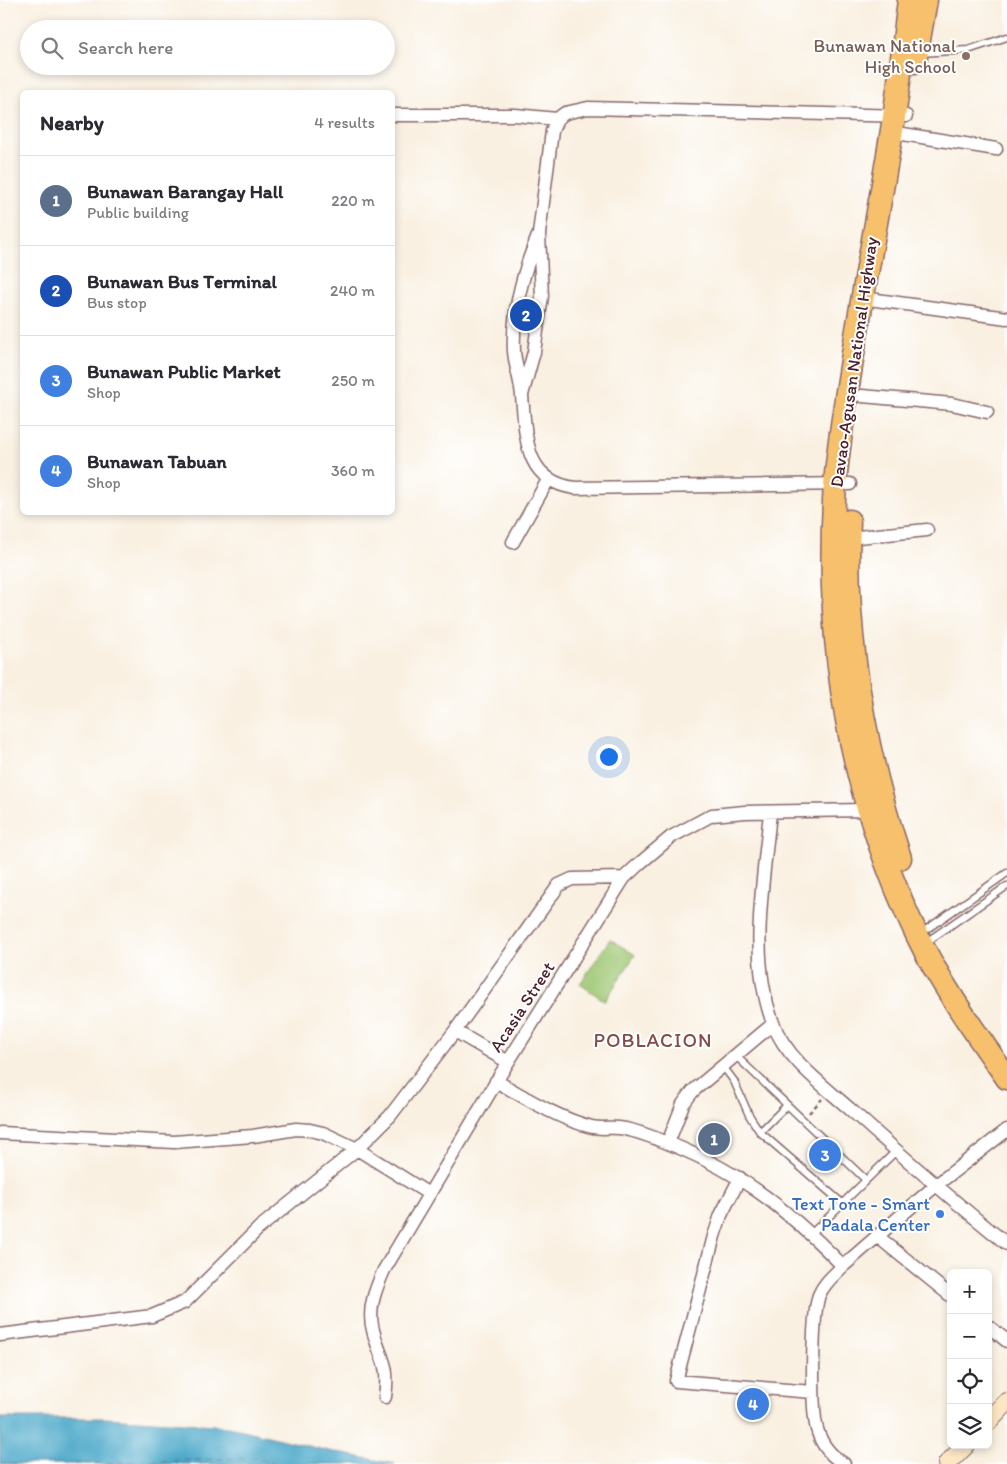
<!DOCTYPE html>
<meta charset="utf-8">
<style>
:root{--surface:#fff;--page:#f2f2f3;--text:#2b2b33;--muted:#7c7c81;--line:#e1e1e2;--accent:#0b8043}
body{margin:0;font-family:Itim,sans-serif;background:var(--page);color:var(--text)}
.controls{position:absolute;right:15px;bottom:15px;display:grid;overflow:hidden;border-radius:8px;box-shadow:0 2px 8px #0003}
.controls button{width:45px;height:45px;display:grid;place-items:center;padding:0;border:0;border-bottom:1px solid var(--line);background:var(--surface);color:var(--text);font:25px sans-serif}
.you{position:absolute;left:608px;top:756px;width:18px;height:18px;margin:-12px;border:4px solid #fff;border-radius:50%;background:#1a73e8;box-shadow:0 0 0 8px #1a73e833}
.badge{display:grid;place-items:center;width:32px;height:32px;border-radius:50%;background:var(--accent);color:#fff;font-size:16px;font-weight:700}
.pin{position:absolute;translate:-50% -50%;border:2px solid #fff;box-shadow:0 1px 5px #0006}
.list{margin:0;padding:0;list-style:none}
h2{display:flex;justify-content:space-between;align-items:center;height:65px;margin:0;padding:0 20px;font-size:21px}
h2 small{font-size:16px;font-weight:400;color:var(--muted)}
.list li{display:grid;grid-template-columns:32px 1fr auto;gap:15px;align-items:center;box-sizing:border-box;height:90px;padding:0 20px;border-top:1px solid var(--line)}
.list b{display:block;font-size:19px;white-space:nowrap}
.list p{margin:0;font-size:16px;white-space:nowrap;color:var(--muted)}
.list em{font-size:16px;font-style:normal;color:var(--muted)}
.icon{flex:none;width:28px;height:28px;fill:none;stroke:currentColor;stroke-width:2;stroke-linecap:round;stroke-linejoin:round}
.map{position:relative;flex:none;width:1007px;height:1464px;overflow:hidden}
.search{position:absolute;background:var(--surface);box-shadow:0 2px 8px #0003;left:20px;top:20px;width:375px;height:55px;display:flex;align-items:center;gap:12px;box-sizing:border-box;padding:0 18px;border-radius:28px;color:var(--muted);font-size:19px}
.panel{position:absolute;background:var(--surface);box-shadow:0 2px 8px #0003;left:20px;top:90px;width:375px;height:425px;border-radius:8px}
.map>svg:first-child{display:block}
.green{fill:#9fc773;stroke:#74734f}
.water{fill:#4ba8c9;stroke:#4a647a}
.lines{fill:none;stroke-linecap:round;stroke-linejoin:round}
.ferry{stroke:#4a5d72;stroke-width:1;stroke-dasharray:6 5;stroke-linecap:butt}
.lane-casing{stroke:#87686b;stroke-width:9}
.street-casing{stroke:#87686b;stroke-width:15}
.secondary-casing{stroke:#87686b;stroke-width:20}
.highway-casing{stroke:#87686b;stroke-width:25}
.path{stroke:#87686b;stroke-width:2.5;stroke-dasharray:4 4;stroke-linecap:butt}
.lane{stroke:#fff;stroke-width:6}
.street{stroke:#fff;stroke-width:12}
.secondary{stroke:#fce6c4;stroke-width:18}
.highway{stroke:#f7c06c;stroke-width:22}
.education-dot{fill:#8d6e63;stroke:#fff;stroke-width:2}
.shop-dot{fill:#3f7fe0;stroke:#fff;stroke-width:2}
.labels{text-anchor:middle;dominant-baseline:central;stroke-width:4;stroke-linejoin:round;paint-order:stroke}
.education-label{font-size:18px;fill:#785e54;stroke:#fff;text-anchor:end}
.street-label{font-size:18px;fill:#4a1f2b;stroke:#fff}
.shop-label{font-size:18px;fill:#366cbe;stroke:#fff;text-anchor:end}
.quarter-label{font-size:20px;letter-spacing:1px;fill:#814d48;stroke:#fff}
</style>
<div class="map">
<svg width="1007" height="1464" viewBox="0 0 1007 1464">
<rect width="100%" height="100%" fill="#fff"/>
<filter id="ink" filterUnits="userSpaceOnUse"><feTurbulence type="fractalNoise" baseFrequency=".02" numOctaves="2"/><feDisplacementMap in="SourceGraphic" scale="10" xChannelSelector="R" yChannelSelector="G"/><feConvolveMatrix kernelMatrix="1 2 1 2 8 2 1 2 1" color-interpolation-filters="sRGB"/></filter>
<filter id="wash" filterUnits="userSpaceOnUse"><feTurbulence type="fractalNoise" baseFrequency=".0096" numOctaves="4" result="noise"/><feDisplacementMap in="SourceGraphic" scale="20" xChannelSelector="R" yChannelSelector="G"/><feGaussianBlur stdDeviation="1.12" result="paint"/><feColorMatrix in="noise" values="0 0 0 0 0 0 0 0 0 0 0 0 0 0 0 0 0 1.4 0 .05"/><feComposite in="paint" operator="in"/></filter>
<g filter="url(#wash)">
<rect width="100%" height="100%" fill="#f9f0e1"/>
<path class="green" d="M610,939L635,955L605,1001L580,984Z"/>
<path class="water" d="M0,1418H106L214,1425L239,1429L329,1451L395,1464H0Z"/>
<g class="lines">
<path class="ferry" d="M74,1464L256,1458L276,1464"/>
</g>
</g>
<g filter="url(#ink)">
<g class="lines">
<g class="lane-casing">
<path id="lane" d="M920,53L968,50L1007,37
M920,934L1007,873
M925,943L1007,886
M735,1055L866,1180
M722,1065L734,1081L749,1115L760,1132L842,1203
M760,1132L787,1105
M811,1234L896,1151"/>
</g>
<g class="street-casing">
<path id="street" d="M392,115H515L557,119
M903,134L996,149
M538,236C523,272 512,312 514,351C515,366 521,381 522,396C526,437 524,481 575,488L850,484
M862,298L1007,318
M522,395L534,352L542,296L539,234L552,131L557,119L565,113L588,108L906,116
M862,396L952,404L987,412
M848,538L927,530
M513,542L548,480
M770,812C764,880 748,957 773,1023C786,1059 824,1086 851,1110C902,1156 953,1201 1007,1244
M455,1031L508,1062
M496,1081C526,1098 559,1119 592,1127C601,1129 610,1127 619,1128C630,1129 641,1133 652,1137C733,1166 783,1205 843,1266
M0,1133L174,1142L253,1136L296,1129L310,1130L323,1133L357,1149L429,1194
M668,1143L683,1104L693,1091L773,1024
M740,1178L721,1215L714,1236L676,1381L813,1392
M877,1236L951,1296
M988,1326L1007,1341
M0,1335L152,1316L185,1302L259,1228L357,1149L390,1116L455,1031L559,885L572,879L624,878
M385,1397C390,1361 380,1360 373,1330C367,1309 376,1288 384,1270L508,1062L624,878L639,864L671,837L712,815L745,812L867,810
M844,1464C831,1456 821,1444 817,1429C811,1409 812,1314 819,1295C824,1283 834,1275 843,1266L935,1186L1007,1130"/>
</g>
<g class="secondary-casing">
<path id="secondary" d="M988,1422L1007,1402
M947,1464L966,1445"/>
</g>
<g class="highway-casing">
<path id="highway" d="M909,0C904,39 900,79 894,117C881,203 863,288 850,373C844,410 838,448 835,485C824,641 849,794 917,935C941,985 975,1032 1007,1078
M915,62L926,0
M849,521C844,636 864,749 900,858"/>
</g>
<path class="path" d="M809,1113L822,1099"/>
<use href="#lane" class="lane"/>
<use href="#street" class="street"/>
<use href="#secondary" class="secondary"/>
<use href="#highway" class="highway"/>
</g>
</g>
<circle class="education-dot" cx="966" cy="56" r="5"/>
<circle class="shop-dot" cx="940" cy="1214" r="5"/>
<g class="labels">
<g class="education-label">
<text x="956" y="46">Bunawan National<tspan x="956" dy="21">High School</tspan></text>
</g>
<g class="street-label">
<text transform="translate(854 362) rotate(-82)">Davao-Agusan National Highway</text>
<text transform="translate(522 1007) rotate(-57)">Acasia Street</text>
</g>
<g class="shop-label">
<text x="930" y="1204">Text Tone - Smart<tspan x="930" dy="21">Padala Center</tspan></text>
</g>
<g class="quarter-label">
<text x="653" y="1040">POBLACION</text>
</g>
</g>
</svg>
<div class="controls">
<button>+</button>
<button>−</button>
<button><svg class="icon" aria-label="locate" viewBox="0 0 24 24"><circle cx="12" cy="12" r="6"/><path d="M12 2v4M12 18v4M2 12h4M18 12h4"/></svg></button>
<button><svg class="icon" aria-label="layers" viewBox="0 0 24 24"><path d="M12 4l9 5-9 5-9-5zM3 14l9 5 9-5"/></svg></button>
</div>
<div class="you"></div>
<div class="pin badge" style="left:714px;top:1139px;background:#5c6f8a">1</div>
<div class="pin badge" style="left:526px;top:315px;background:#1a4fb4">2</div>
<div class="pin badge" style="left:825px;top:1155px;background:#3f7fe0">3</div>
<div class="pin badge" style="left:753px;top:1404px;background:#3f7fe0">4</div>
<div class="search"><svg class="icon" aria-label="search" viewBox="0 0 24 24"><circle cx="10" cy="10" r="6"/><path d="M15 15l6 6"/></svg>Search here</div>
<section class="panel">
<h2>Nearby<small>4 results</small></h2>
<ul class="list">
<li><span class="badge" style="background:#5c6f8a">1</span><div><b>Bunawan Barangay Hall</b><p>Public building</p></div><em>220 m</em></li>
<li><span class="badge" style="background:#1a4fb4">2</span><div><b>Bunawan Bus Terminal</b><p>Bus stop</p></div><em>240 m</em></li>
<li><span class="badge" style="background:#3f7fe0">3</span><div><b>Bunawan Public Market</b><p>Shop</p></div><em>250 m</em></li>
<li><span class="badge" style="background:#3f7fe0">4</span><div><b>Bunawan Tabuan</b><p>Shop</p></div><em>360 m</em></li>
</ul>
</section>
</div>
